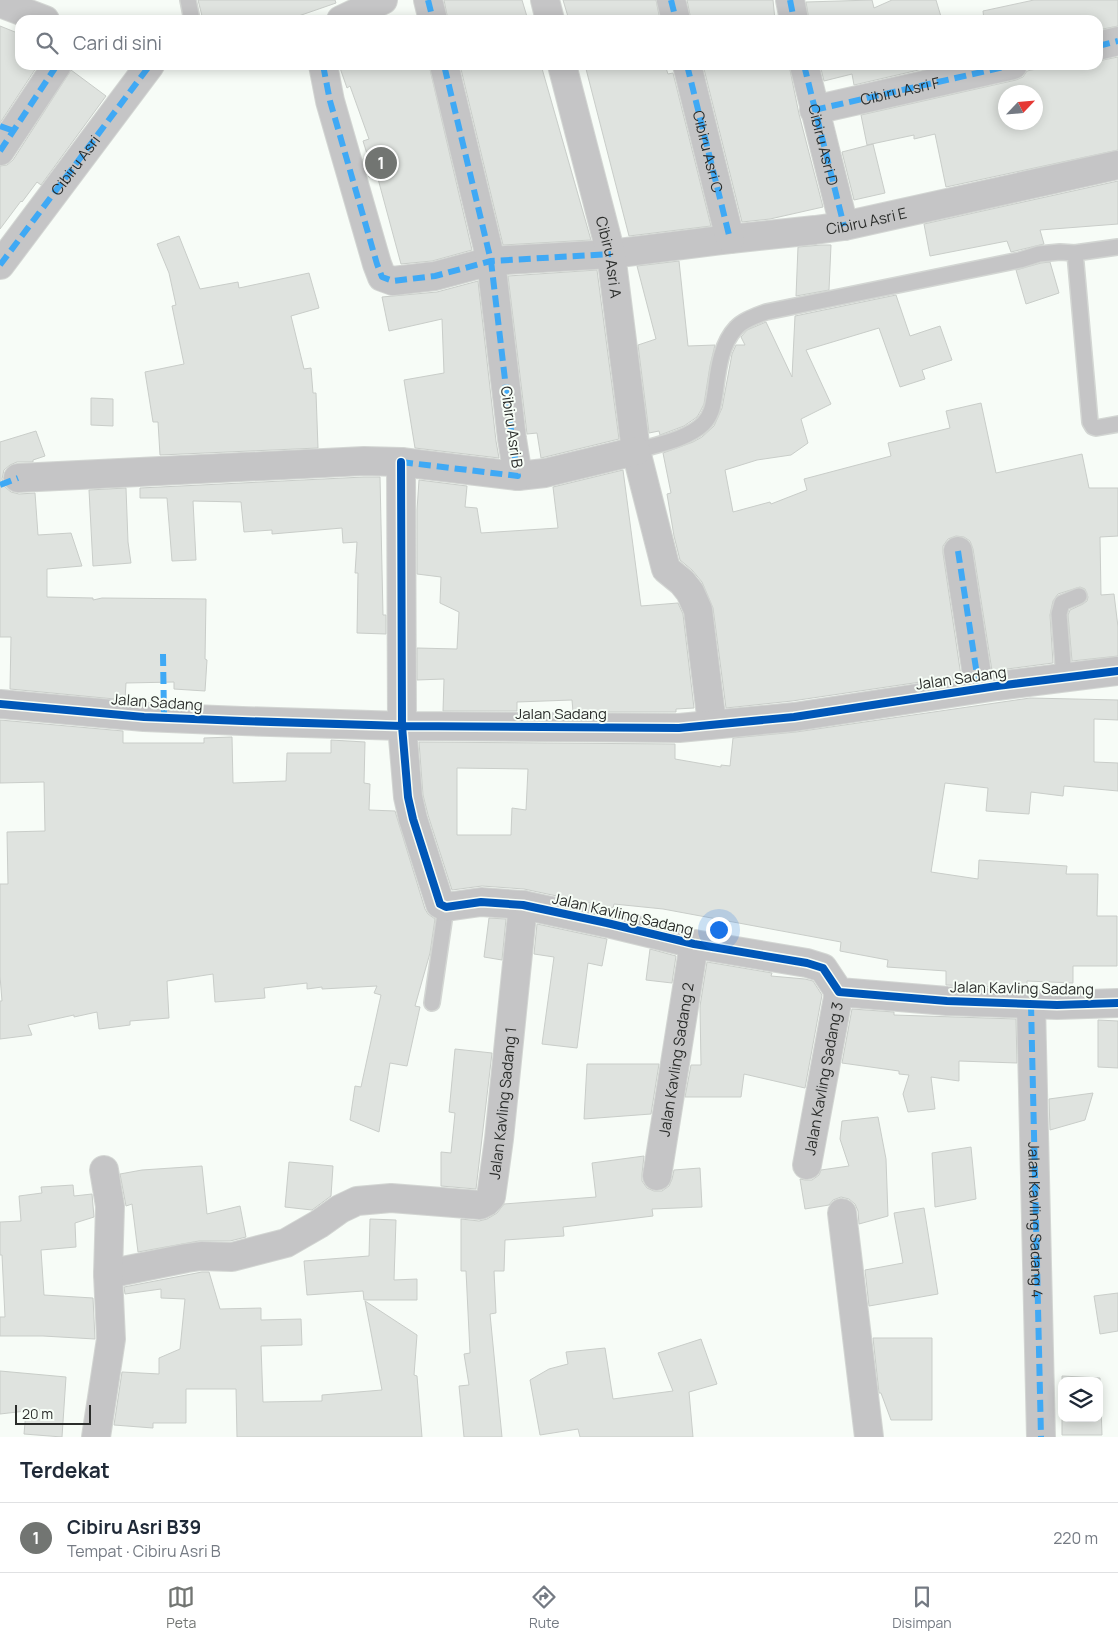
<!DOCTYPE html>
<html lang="id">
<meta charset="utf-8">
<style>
:root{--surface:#fff;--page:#f2f2f3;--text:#1f2937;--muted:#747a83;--line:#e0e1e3;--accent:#727572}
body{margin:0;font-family:Manrope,sans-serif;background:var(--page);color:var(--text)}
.controls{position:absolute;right:15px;bottom:15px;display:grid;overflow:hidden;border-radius:10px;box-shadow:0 2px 12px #0003}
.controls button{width:45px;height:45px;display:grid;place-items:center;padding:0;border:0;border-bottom:1px solid var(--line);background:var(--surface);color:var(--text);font:25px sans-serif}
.compass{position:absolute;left:998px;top:85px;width:45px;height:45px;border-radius:50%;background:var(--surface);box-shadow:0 2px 12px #0003;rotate:64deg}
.scale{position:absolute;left:15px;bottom:12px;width:76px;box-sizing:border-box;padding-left:5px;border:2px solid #2b2d2b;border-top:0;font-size:14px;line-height:18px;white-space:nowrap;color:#2b2d2b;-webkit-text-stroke:4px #f6fdf6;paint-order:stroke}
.you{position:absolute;left:718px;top:929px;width:18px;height:18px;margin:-12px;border:4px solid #fff;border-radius:50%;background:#1a73e8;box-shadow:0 0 0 8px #1a73e833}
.badge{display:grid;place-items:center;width:32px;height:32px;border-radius:50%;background:var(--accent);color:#fff;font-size:16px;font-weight:700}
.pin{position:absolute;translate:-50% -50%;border:2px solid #fff;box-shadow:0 1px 5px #0006}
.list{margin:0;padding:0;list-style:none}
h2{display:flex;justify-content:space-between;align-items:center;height:65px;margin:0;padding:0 20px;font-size:21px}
h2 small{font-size:16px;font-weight:400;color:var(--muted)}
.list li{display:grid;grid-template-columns:32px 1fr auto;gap:15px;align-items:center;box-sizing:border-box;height:70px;padding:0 20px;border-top:1px solid var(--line)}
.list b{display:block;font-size:19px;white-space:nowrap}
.list p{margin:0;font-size:16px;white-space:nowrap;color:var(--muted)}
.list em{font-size:16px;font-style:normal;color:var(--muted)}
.icon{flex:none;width:28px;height:28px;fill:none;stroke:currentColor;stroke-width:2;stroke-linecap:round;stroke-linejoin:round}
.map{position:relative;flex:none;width:1118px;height:1437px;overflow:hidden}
.search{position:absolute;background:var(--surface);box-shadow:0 2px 12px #0003;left:15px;right:15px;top:15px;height:55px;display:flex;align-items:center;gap:12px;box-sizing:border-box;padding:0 18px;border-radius:15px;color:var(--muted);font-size:19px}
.sheet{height:135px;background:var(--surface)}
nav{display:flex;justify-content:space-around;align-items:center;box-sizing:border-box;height:70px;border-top:1px solid var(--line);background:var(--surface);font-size:14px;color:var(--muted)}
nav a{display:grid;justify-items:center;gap:2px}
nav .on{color:var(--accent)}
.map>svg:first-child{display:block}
.building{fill:#dfe3df;stroke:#c9cdc9;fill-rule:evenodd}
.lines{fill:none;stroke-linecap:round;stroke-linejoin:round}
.lane-casing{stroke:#d3d6d3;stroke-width:18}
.street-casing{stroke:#d3d6d3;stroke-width:30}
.lane{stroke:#c5c5c6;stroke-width:15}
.street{stroke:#c5c5c6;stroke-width:28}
.quiet{stroke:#3fa9f5;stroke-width:6;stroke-dasharray:12 6;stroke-linecap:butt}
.cycleway-casing{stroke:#f6fdf6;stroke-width:11}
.cycleway{stroke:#0057b8;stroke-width:8}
.labels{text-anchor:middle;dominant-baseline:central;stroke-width:4;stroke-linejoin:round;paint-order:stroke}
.street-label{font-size:15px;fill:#2b2d2b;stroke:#f6fdf6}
</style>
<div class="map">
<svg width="1118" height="1437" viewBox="0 0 1118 1437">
<rect width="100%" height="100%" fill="#f7fcf7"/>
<path class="building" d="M198,0H335L336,3L287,20H203Z
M444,0H522L528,20H448Z
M563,0H656L660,20H569Z
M687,0H773L775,20H691Z
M872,0L874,8L892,0H936L942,20H809L806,2Z
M1034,0H1118V26L1098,30V20H984L983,11Z
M0,26L20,34V65H38L0,123Z
M1118,57V150L946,187L935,134L914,139V135L867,145L861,115L1016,80L1023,77L1027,71L1055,65H1098V61ZM1006,92H1036V122H1006Z
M339,65H429L472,250L432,261L401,264L377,175L369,177L363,159L368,157L363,141L369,139L350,86L347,88Z
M460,65H541L591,240L503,245Z
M585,65H665L668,74L673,73L711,226L629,236Z
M703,65H789L799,114L823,207L770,219L742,222Z
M820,65H936V66L854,85L852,74L824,81Z
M71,70L106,96L41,185L37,182L22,202L21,201L0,229V166L7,165L13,160Z
M873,144L885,193L854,200L842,152Z
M1118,181V224L1040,230L1044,244L1011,252L1007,241L930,256L924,224Z
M179,236L200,289L238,282L239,288L309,273L319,308L291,316L304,369L311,368L313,393H316L318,448L160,455L158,422H153L145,372L184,364L172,306L176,305L169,273L157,244Z
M821,245H831L829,290L796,296L798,247Z
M679,261L688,346L715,345L710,366L704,404L700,412L697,417L684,426L660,435L659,431L649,433L638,345L656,339L637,266Z
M1050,262L1059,293L1026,304L1016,270L1041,263Z
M597,270L619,439L541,458L537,433L527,434L508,276Z
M478,281L496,441L499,458L415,448L404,380L444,373L442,319L389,331L382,297L437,292Z
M896,295L910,336L940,326L952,360L922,370L925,379L900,387L879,328L806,350L831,404L801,419L808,443L791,455L757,460L725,470L733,512L770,502L771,504L807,490L804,479L891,456L888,443L950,428L946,411L981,403L996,473L1082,454L1089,488H1118V536L1100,537L1101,595L1114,594L1118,627V656L1072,661L1068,615L1070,610L1083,604L1087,601L1088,597L1085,589L1080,587L1058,594L1053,601L1050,615L1053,663L992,671L973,549L970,541L964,537L956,536L948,539L943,546V553L961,676L792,701L726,708L713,608L702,582L692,570L680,560L674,536L667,494L671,493L663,453L693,442L702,437L714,426L722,408L732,354L736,345H745L741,337L747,330L766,322L792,377L795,316Z
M91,398L113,399V426L91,425Z
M36,431L45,456L33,460V462H17L10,465L4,470L2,479L5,487L11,492L19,494L35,493L38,535L71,533L82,566L47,569V597L93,598V600L102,598L206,599L205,659L207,660L205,691L174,689V682L126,683L125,700L10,689L11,637H0V442Z
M623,470L641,606L678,603L683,614L694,708L676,709V712H573L572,700L517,702V711H443L444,679L417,680V648L457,649L459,612L440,603L441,577L417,574V510L419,480L467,486L465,507L477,508L481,533L558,528L553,487Z
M364,477H380L383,615H386V634L357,633L358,573H355L357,542L343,543L342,528L272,534V530L244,532L241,502L193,501L196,560L172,561L167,498H140V488Z
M126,488L128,542L131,563L93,566L89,490Z
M1030,698L1118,700V720L1094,719V762L1118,763V791L1064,786L1063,796L1031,792L1029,814L986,811L988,788L945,783L931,872L978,879L979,860L1067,866L1066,874H1098L1097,916H1117V966H1073V983L1027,981V988L946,985V971L887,967L888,960L840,951L841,942L663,909L614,904L613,908L524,889L482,886L452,890L428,815L423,795L419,742L675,744V759L721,767V765L730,766L733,738L796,732ZM457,768L528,769L526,810L512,808L511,835H457Z
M0,720L123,731V743H204V738L232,737L233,783L286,781L287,753H331V740L365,742L364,783L370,784L369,810L395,811L425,909L428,914L435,919L430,953L415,1006L420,1007L407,1066L390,1063L379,1132L350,1120L355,1086L361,1087L381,995L374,993L377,986L322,989V987L307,989V983L264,988L265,998L215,1002L213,974L167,981L169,1018L130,1021V1025L99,1029L97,1012L74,1017V1015L28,1025L32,1035L0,1039V1001H2L0,976V884H8L7,832L45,831L44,782L0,783Z
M489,918L506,919L502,960L484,957Z
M537,924L607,939L602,966L588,963L577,1048L542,1044L554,957L534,954Z
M650,949L676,956L672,983L646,980Z
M707,962L772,973L771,976L805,979L813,981L822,995L805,1088L744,1074L741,1097H685L691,1065H701L700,1006Z
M852,1009L894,1012V1015L1016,1019L1017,1063L959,1061V1081L931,1077L935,1109L908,1112L903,1094L909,1075L899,1074V1071L842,1063Z
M1098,1020L1118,1021V1068L1098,1067Z
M455,1049L492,1053L476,1189L441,1186V1152L451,1153L455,1113L449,1112Z
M587,1064H659L651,1114L584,1119Z
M1093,1093L1085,1120L1050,1130L1049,1099Z
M878,1117L886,1159L888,1216L859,1224L858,1211L855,1204L849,1199L841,1197L833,1200L829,1205L805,1209L800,1179L805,1180H812L819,1175L821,1170L849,1166L840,1139L842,1121Z
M971,1147L976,1199L935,1207L932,1153Z
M644,1156L642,1174V1181L647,1188L654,1191H662L669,1186L672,1179L674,1170L700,1168L702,1207L652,1209L653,1216L563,1227L564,1236L505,1240L504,1271H494L496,1313L490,1314L502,1437H464L459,1386L469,1385L464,1354L470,1353L466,1271H461V1219L479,1221L487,1219L497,1213L504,1204L596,1197L592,1163Z
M289,1162L333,1166L331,1196L312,1210L285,1207Z
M202,1166L207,1214L240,1206L246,1237L230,1241H199L138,1252L132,1204L126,1206L120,1174L142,1170Z
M73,1185L74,1196L92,1194L94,1217L75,1223L76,1247L41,1250L44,1295L93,1298L95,1339L43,1336H0V1317H5L2,1255H0V1222L21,1221L19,1196L42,1193L41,1187Z
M924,1208L938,1294L869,1306L865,1270L903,1263L894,1213Z
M370,1219L396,1220L394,1280L417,1279V1300H364L363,1291L307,1295L304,1261L369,1256Z
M202,1272H209L220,1309L261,1308V1320L301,1319L302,1345L261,1346L263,1402L322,1401V1395L382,1390L365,1301L417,1335L414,1375L417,1376L422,1437H237L236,1389H186V1423H153V1428L114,1425L122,1372L159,1374V1358L180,1349L185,1299L161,1298V1289L125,1294L124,1287Z
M1118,1293V1331L1100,1334L1094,1296Z
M873,1338H932V1420H891L881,1393H879Z
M701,1339L717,1384L689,1392L693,1437H580L578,1429L540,1435L530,1380L549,1369L568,1364L566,1352L605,1348L613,1399L673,1391L658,1353Z
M0,1371L66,1377L62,1437L24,1434L26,1411L0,1414Z
M1062,1376L1100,1378L1102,1435H1062V1418H1099V1381H1062Z"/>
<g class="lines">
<g class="lane-casing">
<path id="lane" d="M188,0L192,20
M1075,253L1090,422L1093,427L1096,428L1118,424
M636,451C658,444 686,440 703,424C712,415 713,405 715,393C718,372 720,345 736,328C743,320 756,316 766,312L1020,260L1039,254L1060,252L1075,253L1118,247
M1064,678L1059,614L1062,603L1079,596
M432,1003L446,907"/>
</g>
<g class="street-casing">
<g id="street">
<path d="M428,0L433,20"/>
<path d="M545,0L550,20"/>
<path d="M671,0L676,20"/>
<path d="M790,0L794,20"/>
<path d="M0,3L45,20"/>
<path d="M341,20L383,0"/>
<path d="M1098,46L1118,41"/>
<path id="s1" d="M323,65L330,101L377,264L382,277L393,281L435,276L491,261L611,254L730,239L815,230L844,226L1118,165"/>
<path id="s2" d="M562,65L611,254L636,451L666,569L682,582L690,592L698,610L712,724"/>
<path d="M687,65L730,239"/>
<path id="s3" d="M804,65L844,226"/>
<path d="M814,110L1013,65"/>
<path d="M0,151L57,65"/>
<path d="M0,265L150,65"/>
<path d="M401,462L402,726L408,797L413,819L440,904L446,907L481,902L523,905L607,923L694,944L807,963L823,968L839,992L947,1001L1057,1005L1118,1003"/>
<path d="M518,476L545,473L636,451"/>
<path d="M18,478L364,461L401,462L518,476L512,439L491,261L444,65"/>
<path d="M958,551L979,688"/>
<path d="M0,704L144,717L242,721L402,726L679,728L794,717L997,686L1118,671"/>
<path d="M1031,1004L1041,1437"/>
<path id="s4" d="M807,1165L839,992"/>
<path id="s5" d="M657,1176L694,944"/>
<path d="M842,1213L869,1437"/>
<path id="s6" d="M108,1274L187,1258L201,1256L232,1257L286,1243L319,1224L340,1209L357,1201L391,1198L480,1205L486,1202L491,1197L499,1139L523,905"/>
<path d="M96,1437L111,1339L108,1274L110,1206L104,1170"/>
</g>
</g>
<use href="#lane" class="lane"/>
<use href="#street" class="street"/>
<g class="quiet">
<path d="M428,0L433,20"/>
<path d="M671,0L676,20"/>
<path d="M790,0L794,20"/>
<path d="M1098,46L1118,41"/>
<path d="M323,65L330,101L377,264L382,277L393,281L435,276L491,261L611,254"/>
<path id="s7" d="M687,65L730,239"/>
<path d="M804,65L844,226"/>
<path id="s8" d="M814,110L1013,65"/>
<path d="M0,126L14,131"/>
<path d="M0,151L57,65"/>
<path id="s9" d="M0,265L150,65"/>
<path d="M401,462L518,476L512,439L491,261L444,65"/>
<path d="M0,485L18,478"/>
<path d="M958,551L979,688"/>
<path d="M163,654L164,717"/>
<path id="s10" d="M1031,1004L1041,1437"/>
</g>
<g class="cycleway-casing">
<path id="cycleway" d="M401,462L402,726L408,797L413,819L440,904L446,907L481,902L523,905L607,923L694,944L807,963L823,968L839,992L947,1001L1057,1005L1118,1003
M0,704L144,717L242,721L402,726L679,728L794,717L997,686L1118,671"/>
</g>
<use href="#cycleway" class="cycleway"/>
</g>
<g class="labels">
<g class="street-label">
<text stroke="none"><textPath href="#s8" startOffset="88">Cibiru Asri F</textPath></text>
<text stroke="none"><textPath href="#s3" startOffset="82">Cibiru Asri D</textPath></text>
<text stroke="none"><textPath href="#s7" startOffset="89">Cibiru Asri C</textPath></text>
<text stroke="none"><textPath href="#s9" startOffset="125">Cibiru Asri</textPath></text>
<text stroke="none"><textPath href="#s1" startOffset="710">Cibiru Asri E</textPath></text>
<text stroke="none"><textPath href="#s2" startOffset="198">Cibiru Asri A</textPath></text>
<text transform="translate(512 427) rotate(82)">Cibiru Asri B</text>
<text transform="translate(961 678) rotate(-8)">Jalan Sadang</text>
<text transform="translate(157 702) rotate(4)">Jalan Sadang</text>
<text x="561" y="713">Jalan Sadang</text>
<text transform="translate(623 914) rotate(13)">Jalan Kavling Sadang</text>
<text transform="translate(1022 988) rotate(1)">Jalan Kavling Sadang</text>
<text stroke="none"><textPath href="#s5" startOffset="118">Jalan Kavling Sadang 2</textPath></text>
<text stroke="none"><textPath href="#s4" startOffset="88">Jalan Kavling Sadang 3</textPath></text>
<text stroke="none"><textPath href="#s6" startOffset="496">Jalan Kavling Sadang 1</textPath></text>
<text stroke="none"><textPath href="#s10" startOffset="216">Jalan Kavling Sadang 4</textPath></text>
</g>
</g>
</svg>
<div class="controls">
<button><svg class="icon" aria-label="layers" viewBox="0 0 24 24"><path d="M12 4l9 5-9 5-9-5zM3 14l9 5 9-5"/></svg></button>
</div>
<svg class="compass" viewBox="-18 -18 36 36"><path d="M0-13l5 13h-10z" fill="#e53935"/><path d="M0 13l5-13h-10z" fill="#747a83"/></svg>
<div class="scale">20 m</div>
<div class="you"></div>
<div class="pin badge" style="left:381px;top:163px">1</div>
<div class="search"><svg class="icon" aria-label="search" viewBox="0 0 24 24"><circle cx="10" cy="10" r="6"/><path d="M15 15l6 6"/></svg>Cari di sini</div>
</div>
<section class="sheet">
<h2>Terdekat<small></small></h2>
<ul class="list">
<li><span class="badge">1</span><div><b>Cibiru Asri B39</b><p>Tempat · Cibiru Asri B</p></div><em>220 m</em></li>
</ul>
</section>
<nav>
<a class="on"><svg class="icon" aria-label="map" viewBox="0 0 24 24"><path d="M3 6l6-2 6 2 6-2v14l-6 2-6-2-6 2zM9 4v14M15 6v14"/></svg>Peta</a>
<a><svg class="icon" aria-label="directions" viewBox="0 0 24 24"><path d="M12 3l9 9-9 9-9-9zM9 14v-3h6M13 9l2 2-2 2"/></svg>Rute</a>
<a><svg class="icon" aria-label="saved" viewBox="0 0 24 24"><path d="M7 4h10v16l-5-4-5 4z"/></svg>Disimpan</a>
</nav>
